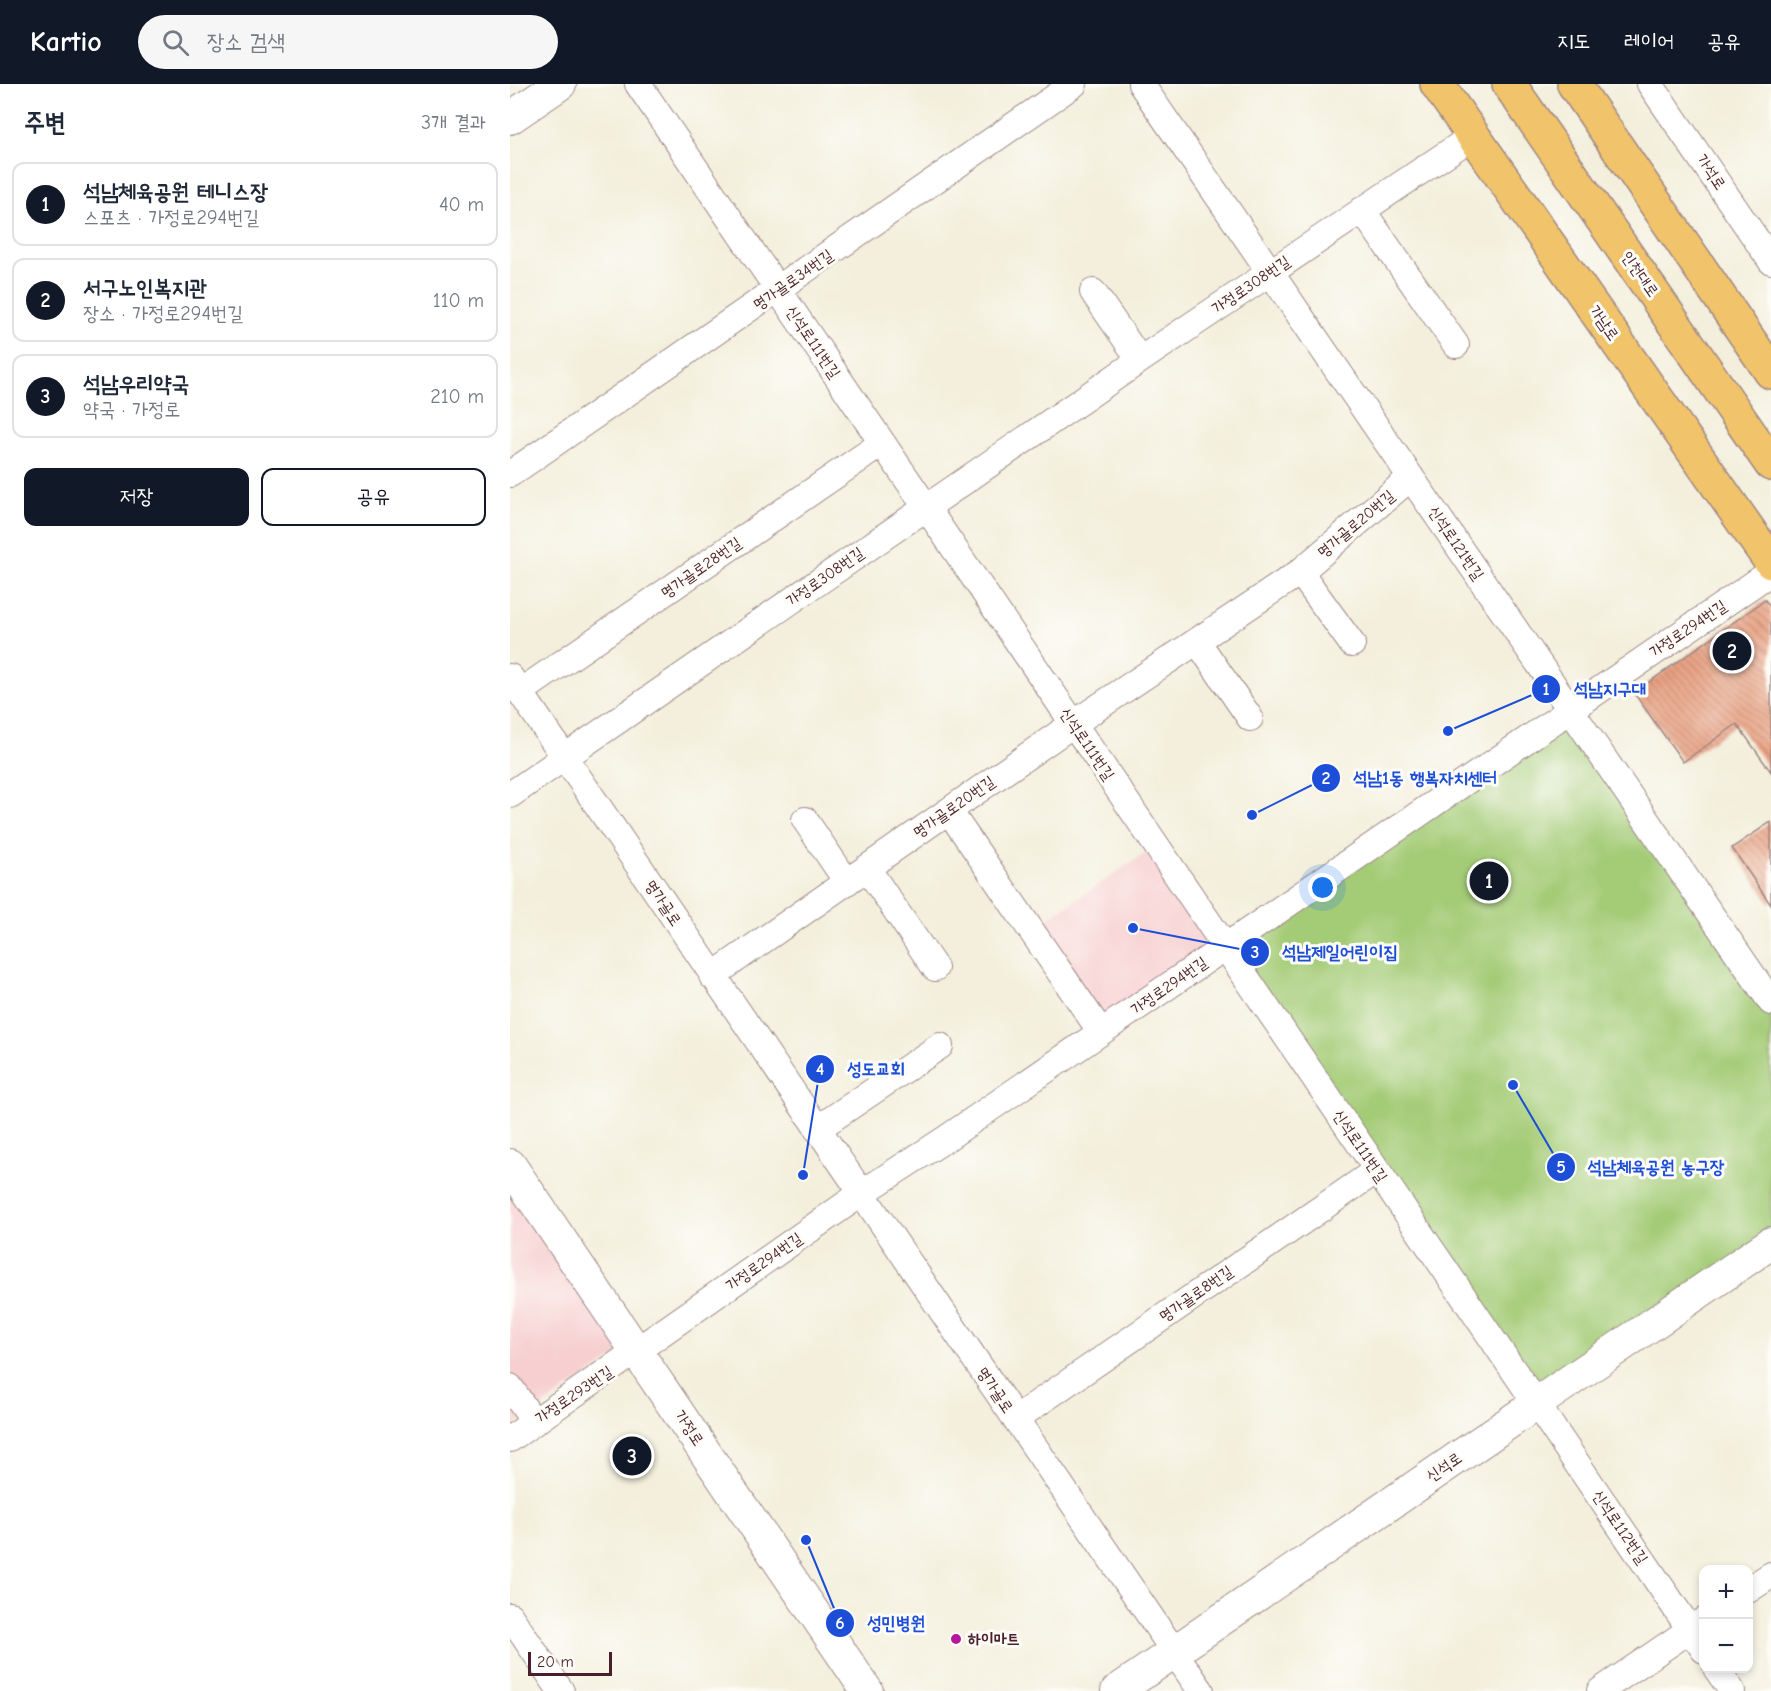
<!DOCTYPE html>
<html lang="ko">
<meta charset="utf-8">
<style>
:root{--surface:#fff;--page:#f6f6f7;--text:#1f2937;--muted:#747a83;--line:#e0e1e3;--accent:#111827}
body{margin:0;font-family:"Comic Neue","Poor Story",sans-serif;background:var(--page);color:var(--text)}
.controls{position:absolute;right:18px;bottom:18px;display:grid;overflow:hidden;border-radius:12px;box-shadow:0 3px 9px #0003}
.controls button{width:54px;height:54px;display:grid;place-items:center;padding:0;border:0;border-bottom:2px solid var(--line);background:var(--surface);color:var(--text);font:30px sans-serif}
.scale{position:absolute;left:18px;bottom:15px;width:84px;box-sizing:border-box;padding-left:6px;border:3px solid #4a1f2b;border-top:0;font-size:16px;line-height:21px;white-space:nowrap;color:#4a1f2b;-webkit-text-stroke:4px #fdfcf7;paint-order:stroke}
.you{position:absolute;left:813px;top:804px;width:21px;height:21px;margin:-15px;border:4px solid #fff;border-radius:50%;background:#1a73e8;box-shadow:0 0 0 9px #1a73e833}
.badge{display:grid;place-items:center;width:39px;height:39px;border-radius:50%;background:var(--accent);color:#fff;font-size:20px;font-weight:700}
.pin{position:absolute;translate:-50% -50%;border:3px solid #fff;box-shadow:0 2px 6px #0006}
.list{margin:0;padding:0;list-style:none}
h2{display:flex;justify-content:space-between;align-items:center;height:78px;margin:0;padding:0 24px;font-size:26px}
h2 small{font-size:20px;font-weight:400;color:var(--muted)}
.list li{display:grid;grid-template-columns:39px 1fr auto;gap:18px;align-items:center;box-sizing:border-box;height:84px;margin:0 12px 12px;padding:0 12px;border:2px solid var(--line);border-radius:12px}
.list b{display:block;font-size:22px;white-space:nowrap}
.list p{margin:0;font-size:20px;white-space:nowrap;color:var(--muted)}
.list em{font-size:20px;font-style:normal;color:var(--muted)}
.actions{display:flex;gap:12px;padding:18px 24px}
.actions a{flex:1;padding:14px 0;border:2px solid var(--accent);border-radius:12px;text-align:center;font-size:21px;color:var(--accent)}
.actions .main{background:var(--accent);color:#fff}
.icon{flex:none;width:33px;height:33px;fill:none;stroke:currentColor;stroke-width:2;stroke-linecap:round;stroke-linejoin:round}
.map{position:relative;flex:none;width:1261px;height:1607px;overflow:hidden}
header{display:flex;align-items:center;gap:36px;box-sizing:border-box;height:84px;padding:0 30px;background:var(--accent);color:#fff}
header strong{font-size:28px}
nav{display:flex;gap:33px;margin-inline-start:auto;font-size:21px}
.search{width:420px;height:54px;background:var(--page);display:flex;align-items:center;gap:15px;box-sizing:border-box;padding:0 21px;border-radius:33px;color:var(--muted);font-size:22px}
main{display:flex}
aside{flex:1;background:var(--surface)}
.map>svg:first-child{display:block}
.built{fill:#f7cfd0}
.park{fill:#a4cc77;stroke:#777651;stroke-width:1.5}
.building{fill:url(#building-back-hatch)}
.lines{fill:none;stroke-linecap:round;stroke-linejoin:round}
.minor-casing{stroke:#9e8784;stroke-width:28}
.tertiary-casing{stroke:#9e8784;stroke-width:34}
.primary-casing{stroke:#9e8784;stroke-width:36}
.trunk-casing{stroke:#9e8784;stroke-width:36}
.minor{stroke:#fff;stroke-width:26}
.tertiary{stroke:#fff;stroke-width:32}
.primary{stroke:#f1c36a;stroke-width:33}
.trunk{stroke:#f1c36a;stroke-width:33}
.poi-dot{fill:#b5179e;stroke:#fdfcf7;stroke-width:2}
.labels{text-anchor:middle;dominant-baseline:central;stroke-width:6;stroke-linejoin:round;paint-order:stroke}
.street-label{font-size:16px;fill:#4a1f2b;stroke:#fdfcf7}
.poi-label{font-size:16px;font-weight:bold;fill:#4a1f2b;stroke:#fdfcf7;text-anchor:start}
.leader{fill:none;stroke:#1d4ed8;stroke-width:2}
.callout-dot{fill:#1d4ed8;stroke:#fdfcf7;stroke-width:2}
.mark-label{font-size:18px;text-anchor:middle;font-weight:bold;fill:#fff}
.callout-label{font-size:18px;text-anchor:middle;font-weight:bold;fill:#1d4ed8;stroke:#fdfcf7;stroke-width:6;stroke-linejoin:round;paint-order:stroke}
</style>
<header>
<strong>Kartio</strong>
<div class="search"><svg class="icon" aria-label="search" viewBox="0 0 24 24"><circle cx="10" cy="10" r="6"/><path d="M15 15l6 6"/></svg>장소 검색</div>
<nav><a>지도</a><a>레이어</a><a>공유</a></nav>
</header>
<main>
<aside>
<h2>주변<small>3개 결과</small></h2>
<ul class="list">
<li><span class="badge">1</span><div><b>석남체육공원 테니스장</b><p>스포츠 · 가정로294번길</p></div><em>40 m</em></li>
<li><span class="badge">2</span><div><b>서구노인복지관</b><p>장소 · 가정로294번길</p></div><em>110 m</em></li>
<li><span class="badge">3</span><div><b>석남우리약국</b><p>약국 · 가정로</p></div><em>210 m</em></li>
</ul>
<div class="actions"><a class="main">저장</a><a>공유</a></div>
</aside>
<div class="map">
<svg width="1261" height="1607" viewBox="0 0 1261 1607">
<defs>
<pattern id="building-back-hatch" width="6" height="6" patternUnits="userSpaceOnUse" patternTransform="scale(1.5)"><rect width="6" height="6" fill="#e9a182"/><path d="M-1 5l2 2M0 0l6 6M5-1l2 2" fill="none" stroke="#bf836b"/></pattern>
</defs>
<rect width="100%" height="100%" fill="#fdfcf7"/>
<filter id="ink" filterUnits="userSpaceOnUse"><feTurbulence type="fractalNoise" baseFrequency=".0167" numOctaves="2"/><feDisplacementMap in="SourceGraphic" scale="12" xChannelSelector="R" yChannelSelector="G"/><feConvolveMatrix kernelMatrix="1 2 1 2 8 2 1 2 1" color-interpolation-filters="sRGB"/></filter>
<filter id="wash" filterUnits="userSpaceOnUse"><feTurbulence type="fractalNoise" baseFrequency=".008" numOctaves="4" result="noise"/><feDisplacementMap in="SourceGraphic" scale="24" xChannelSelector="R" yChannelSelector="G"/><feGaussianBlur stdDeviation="1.35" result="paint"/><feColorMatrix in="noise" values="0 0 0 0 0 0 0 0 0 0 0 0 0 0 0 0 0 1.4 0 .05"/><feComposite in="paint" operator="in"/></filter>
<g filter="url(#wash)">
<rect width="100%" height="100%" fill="#f3efdc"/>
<path class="built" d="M646,762L715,863L591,948L521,846Z
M0,1096L115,1266L0,1344Z"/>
<path class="park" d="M1060,625L1261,922V1159L1026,1320L715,863Z"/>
<g id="blocks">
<path class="building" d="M1255,516L1261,524V688L1227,640L1173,678L1124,609Z
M1261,738V821L1222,764Z"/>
</g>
</g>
<g filter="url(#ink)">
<use href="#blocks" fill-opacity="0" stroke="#9e8784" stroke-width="1.5"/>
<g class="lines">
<g class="minor-casing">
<path id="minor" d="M128,0L1194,1566
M631,0L1261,918
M1140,0L1261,177
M852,126L946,261
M583,208L630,276
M0,390L564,0
M790,488L842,560
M687,557L740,634
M0,593L691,1607
M10,608L371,360
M0,711L630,276L963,52
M439,727L591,948
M295,736L337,798
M357,784L425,884
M202,892L563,640L790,488L901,393
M307,1045L430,962
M0,1303L24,1338
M505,1335L867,1086
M0,1355L352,1109L434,1056L1261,488
M1238,1506L1261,1491
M0,1532L51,1607
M1206,1584L1222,1607
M1090,1607L1193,1537"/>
</g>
<g class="tertiary-casing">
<path id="tertiary" d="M0,34L50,0
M0,1081L357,1607
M607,1607L1261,1159"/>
</g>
<g class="primary-casing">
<path id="primary" d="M927,0L1261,478"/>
</g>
<g class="trunk-casing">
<path id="trunk" d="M999,0L1261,380
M1064,0L1261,288"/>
</g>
<use href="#minor" class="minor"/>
<use href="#tertiary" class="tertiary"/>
<use href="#primary" class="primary"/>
<use href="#trunk" class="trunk"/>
</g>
</g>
<circle class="poi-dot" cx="446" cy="1555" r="6"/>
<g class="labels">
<g class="street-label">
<text transform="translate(1201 88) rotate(56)">가석로</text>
<text transform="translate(1130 190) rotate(55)">인천대로</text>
<text transform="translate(283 196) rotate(-35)">명가골로34번길</text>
<text transform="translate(741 201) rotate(-34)">가정로308번길</text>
<text transform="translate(1094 239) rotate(55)">가남로</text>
<text transform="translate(303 258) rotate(56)">신석로111번길</text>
<text transform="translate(846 440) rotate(-40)">명가골로20번길</text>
<text transform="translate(946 459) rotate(56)">신석로121번길</text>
<text transform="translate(191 484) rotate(-35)">명가골로28번길</text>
<text transform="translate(315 493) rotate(-35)">가정로308번길</text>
<text transform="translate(1178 545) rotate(-34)">가정로294번길</text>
<text transform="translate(577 660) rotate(56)">신석로111번길</text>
<text transform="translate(444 723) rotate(-35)">명가골로20번길</text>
<text transform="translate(153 819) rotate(56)">명가골로</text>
<text transform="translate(659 902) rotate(-35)">가정로294번길</text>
<text transform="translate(850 1062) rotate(56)">신석로111번길</text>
<text transform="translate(254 1178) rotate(-35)">가정로294번길</text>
<text transform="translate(686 1210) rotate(-35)">명가골로8번길</text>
<text transform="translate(485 1306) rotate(56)">명가골로</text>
<text transform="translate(64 1311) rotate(-34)">가정로293번길</text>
<text transform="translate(179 1344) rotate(56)">가정로</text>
<text transform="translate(934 1383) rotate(-34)">신석로</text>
<text transform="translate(1110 1443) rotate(56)">신석로112번길</text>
</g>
<g class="poi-label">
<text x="458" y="1555">하이마트</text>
</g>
</g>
<path class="leader" d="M938 647L1036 605M742 731L816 694M623 844L745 868M293 1091L310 985M1003 1001L1051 1083M296 1456L330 1539"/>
<g class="callout-dot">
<circle cx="938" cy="647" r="6"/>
<circle cx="742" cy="731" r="6"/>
<circle cx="623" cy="844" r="6"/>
<circle cx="293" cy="1091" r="6"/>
<circle cx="1003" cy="1001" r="6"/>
<circle cx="296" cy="1456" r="6"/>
<circle cx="1036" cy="605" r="15"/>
<circle cx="816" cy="694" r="15"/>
<circle cx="745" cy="868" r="15"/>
<circle cx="310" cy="985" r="15"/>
<circle cx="1051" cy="1083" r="15"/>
<circle cx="330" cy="1539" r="15"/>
</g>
<g class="mark-label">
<text x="1036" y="611">1</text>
<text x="816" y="700">2</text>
<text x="745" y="874">3</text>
<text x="310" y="991">4</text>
<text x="1051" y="1089">5</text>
<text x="330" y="1545">6</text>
</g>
<g class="callout-label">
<text x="1100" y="611">석남지구대</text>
<text x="915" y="700">석남1동 행복자치센터</text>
<text x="830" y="874">석남제일어린이집</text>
<text x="366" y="991">성도교회</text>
<text x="1146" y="1089">석남체육공원 농구장</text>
<text x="386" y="1545">성민병원</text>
</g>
</svg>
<div class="controls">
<button>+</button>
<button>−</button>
</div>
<div class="scale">20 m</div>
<div class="you"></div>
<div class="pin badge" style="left:979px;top:797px">1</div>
<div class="pin badge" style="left:1222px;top:567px">2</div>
<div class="pin badge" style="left:122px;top:1372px">3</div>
</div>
</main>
